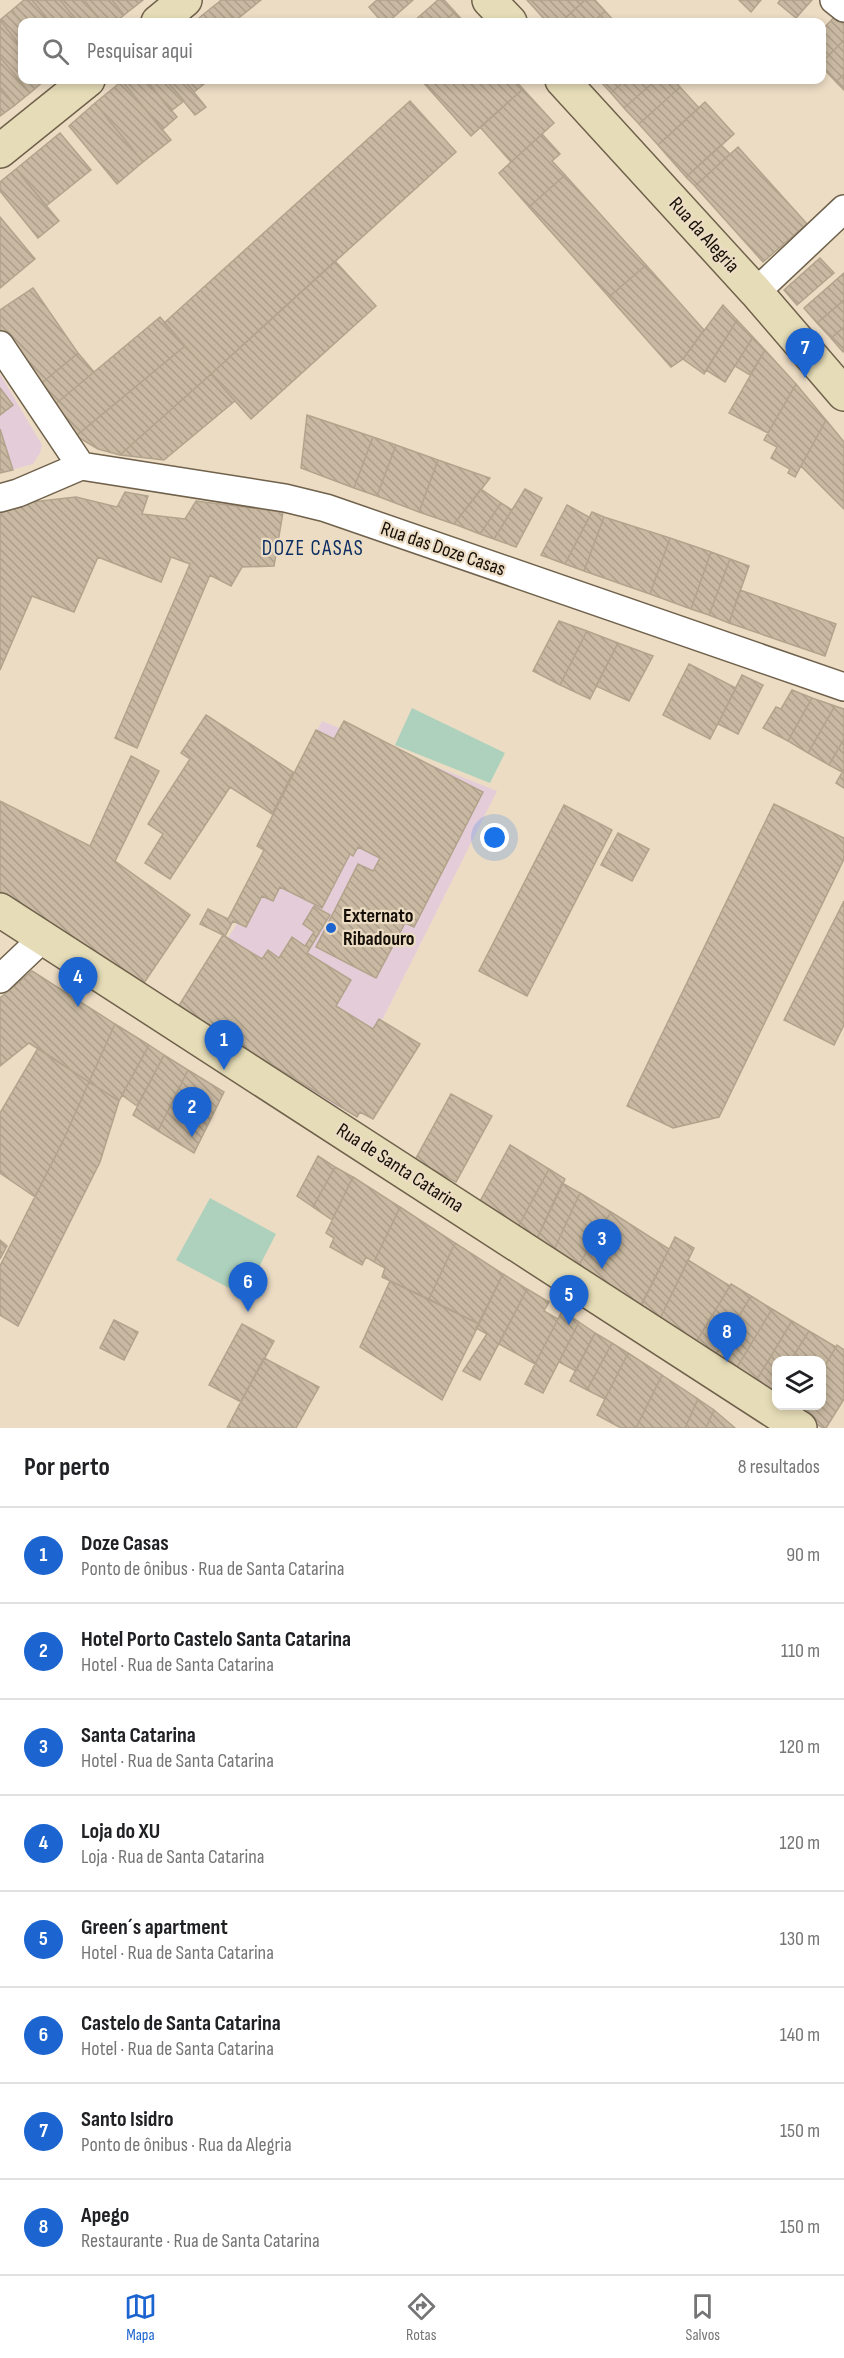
<!DOCTYPE html>
<html lang="pt">
<meta charset="utf-8">
<style>
:root{--surface:#fff;--page:#f6f6f6;--text:#202124;--muted:#757577;--line:#e0e0e0;--accent:#1c64cf}
body{margin:0;font-family:"Sofia Sans Condensed",sans-serif;background:var(--page);color:var(--text)}
.controls{position:absolute;right:18px;bottom:18px;display:grid;overflow:hidden;border-radius:12px;box-shadow:0 3px 9px #0003}
.controls button{width:54px;height:54px;display:grid;place-items:center;padding:0;border:0;border-bottom:2px solid var(--line);background:var(--surface);color:var(--text);font:30px sans-serif}
.you{position:absolute;left:495px;top:838px;width:21px;height:21px;margin:-15px;border:4px solid #fff;border-radius:50%;background:#1a73e8;box-shadow:0 0 0 9px #1a73e833}
.badge{display:grid;place-items:center;width:39px;height:39px;border-radius:50%;background:var(--accent);color:#fff;font-size:20px;font-weight:700}
.pin{position:absolute;translate:-50% -50px;filter:drop-shadow(0 2px 3px #0008)}
.pin::after{content:'';position:absolute;top:32px;width:21px;height:18px;background:inherit;clip-path:polygon(0 0,100% 0,50% 100%)}
.list{margin:0;padding:0;list-style:none}
h2{display:flex;justify-content:space-between;align-items:center;height:78px;margin:0;padding:0 24px;font-size:26px}
h2 small{font-size:20px;font-weight:400;color:var(--muted)}
.list li{display:grid;grid-template-columns:39px 1fr auto;gap:18px;align-items:center;box-sizing:border-box;height:96px;padding:0 24px;border-top:2px solid var(--line)}
.list b{display:block;font-size:22px;white-space:nowrap}
.list p{margin:0;font-size:20px;white-space:nowrap;color:var(--muted)}
.list em{font-size:20px;font-style:normal;color:var(--muted)}
.icon{flex:none;width:33px;height:33px;fill:none;stroke:currentColor;stroke-width:2;stroke-linecap:round;stroke-linejoin:round}
.map{position:relative;flex:none;width:844px;height:1428px;overflow:hidden}
.search{position:absolute;background:var(--surface);box-shadow:0 3px 9px #0003;left:18px;right:18px;top:18px;height:66px;display:flex;align-items:center;gap:15px;box-sizing:border-box;padding:0 21px;border-radius:12px;color:var(--muted);font-size:22px}
.sheet{height:846px;background:var(--surface)}
nav{display:flex;justify-content:space-around;align-items:center;box-sizing:border-box;height:84px;border-top:2px solid var(--line);background:var(--surface);font-size:16px;color:var(--muted)}
nav a{display:grid;justify-items:center;gap:3px}
nav .on{color:var(--accent)}
.map>svg:first-child{display:block}
.education{fill:#e4cdd9}
.green{fill:#add1bd}
.building{fill:url(#building-back-hatch);stroke:#b2a38c;stroke-width:1.5}
.lines{fill:none;stroke-linecap:round;stroke-linejoin:round}
.street-casing{stroke:#6f614b;stroke-width:30}
.secondary-casing{stroke:#6f614b;stroke-width:36}
.street{stroke:#fff;stroke-width:27}
.secondary{stroke:#e6ddb8;stroke-width:33}
.poi-dot{fill:#1c64cf;stroke:#ecdcc4;stroke-width:2}
.labels{text-anchor:middle;dominant-baseline:central;stroke-width:4.5;stroke-linejoin:round;paint-order:stroke}
.street-label{font-size:20px;fill:#150f07;stroke:#ecdcc4}
.poi-label{font-size:20px;font-weight:bold;fill:#150f07;stroke:#ecdcc4;text-anchor:start}
.neighbourhood-label{font-size:21px;letter-spacing:1.5px;fill:#0c2e62;stroke:#ecdcc4}
</style>
<div class="map">
<svg width="844" height="1428" viewBox="0 0 844 1428">
<defs>
<pattern id="building-back-hatch" width="6" height="6" patternUnits="userSpaceOnUse" patternTransform="scale(1.5)"><rect width="6" height="6" fill="#c9b9a2"/><path d="M-1 5l2 2M0 0l6 6M5-1l2 2" fill="none" stroke="#ac9e8a"/></pattern>
</defs>
<rect width="100%" height="100%" fill="#ecdcc4"/>
<path class="education" d="M0,374L42,445L40,453L33,464L0,473Z
M322,721L497,791L337,1110L182,1007L286,850L266,836Z"/>
<path class="green" d="M412,708L505,753L490,783L395,745Z
M210,1198L276,1234L244,1296L176,1260Z"/>
<path class="building" d="M24,0H32L50,22L22,23L12,10Z
M32,0H60L78,22H50Z
M60,0H84L102,22H78Z
M84,0H112L124,15L115,22H102Z
M112,0H143L124,15Z
M221,0H261L235,21L219,2Z
M377,0H413L388,22H382L369,7Z
M438,0H444L455,12L443,22H413Z
M527,0H585L561,22H547Z
M585,0H595L605,11L593,22H561Z
M739,0H761L751,12Z
M780,0H812L796,18L778,3Z
M219,2L237,22H194L210,9Z
M12,10L22,23V48L0,20Z
M605,11L615,22H593Z
M840,11L844,14V40L822,62V30Z
M455,12L464,22H443Z
M0,20L22,48V80H45L30,93L0,57Z
M844,40V74L836,82L822,67V62Z
M0,57L30,93L15,105L0,87Z
M844,74V90L836,82Z
M124,80H146L177,117L162,130L122,81Z
M146,80H166L184,101L171,111Z
M166,80H184L206,107L195,115Z
M184,80H209L194,92Z
M421,80H515L523,89L471,136Z
M599,80H625L611,93Z
M625,80H656L624,108L611,93Z
M656,80H674L680,87L639,124L624,108Z
M122,81L171,140L143,162L95,103Z
M0,87L15,105L0,116Z
M680,87L699,108L658,145L639,124Z
M523,89L554,123L511,162L480,127Z
M410,101L456,152L211,374L164,323Z
M705,102L734,134L686,177L658,145Z
M95,103L143,162L117,184L69,126Z
M60,133L91,170L46,206L16,169Z
M542,134L560,154L552,161L565,175L529,207L499,173Z
M721,145L730,154L695,186L686,177Z
M738,147L807,224L763,262L695,186Z
M16,169L59,221L38,238L0,191V182Z
M565,175L646,265L609,297L529,207Z
M0,217L35,259L0,288Z
M820,258L834,273L797,305L784,290Z
M335,261L376,306L251,419L211,374Z
M646,265L704,330L683,359L671,367L609,297Z
M844,273V300L817,323L804,308Z
M33,288L78,353L37,387L0,329V310Z
M844,300V327L831,338L817,323Z
M723,305L737,320L704,374L683,359Z
M160,317L185,346L76,436L52,407Z
M737,320L753,337L725,382L706,370Z
M844,327V351L843,352L831,338Z
M753,337L765,350L750,375L735,366Z
M185,346L211,374L120,455L98,449L76,436Z
M765,350L796,384L768,433L729,413Z
M78,353L94,372L52,407L37,387Z
M211,374L235,401L164,460L120,455Z
M796,384L826,420L795,477L788,473L790,469L771,458L777,447L764,440Z
M0,388L13,405L0,415Z
M307,415L373,437L354,488L301,468Z
M826,420L844,442V509L801,466Z
M0,429L13,470L0,473Z
M373,437L396,445L377,496L354,488Z
M396,445L438,460L419,512L377,496Z
M438,460L490,478L454,524L419,512Z
M481,489L501,503L480,534L454,524Z
M525,489L542,498L516,547L494,539Z
M125,492L148,496L142,514L185,519L196,501L283,512L274,566L242,567L231,586L210,575L137,748L115,738L190,564L171,557L161,582L98,557L74,612L32,596L0,670V510L32,502L76,497L117,507Z
M501,503L512,510L494,539L480,534Z
M567,505L589,517L565,564L541,555Z
M592,512L604,517L584,571L565,564Z
M604,517L670,538L650,594L584,571Z
M670,538L711,552L691,609L650,594Z
M711,552L730,559L709,615L691,609Z
M730,559L749,566L729,623L709,615Z
M740,590L836,624L825,656L729,623Z
M559,621L587,631L560,685L533,671Z
M587,631L618,643L590,699L560,685Z
M618,643L653,656L629,701L596,686Z
M689,664L736,688L710,739L663,715Z
M742,675L763,685L738,734L718,724Z
M792,690L812,698L788,741L763,728L776,707L781,709Z
M812,698L835,706L808,753L788,741Z
M835,706L844,709V739L829,765L808,753Z
M206,715L293,772L272,814L230,787L170,879L145,863L163,834L148,824L190,759L181,753Z
M344,721L483,792L414,927L405,923L376,978L316,947L358,864L373,871L380,858L358,847L353,856L350,854L322,908L280,887L273,901L262,896L246,927L233,921L225,936L200,924L208,909L228,919L264,850L257,846L316,730L334,739Z
M844,739V769L842,772L829,765Z
M131,756L159,771L115,861L190,915L144,983L0,891V801L90,846Z
M844,769V788L836,783Z
M774,804L844,838V859L719,1117L673,1128L627,1106Z
M564,805L612,830L527,996L479,971Z
M618,833L649,849L632,881L601,865Z
M844,901V1025L834,1045L784,1020Z
M314,906L330,915L307,953L351,980L336,1006L373,1029L379,1019L420,1044L373,1119L360,1112L357,1117L178,1007L223,935L262,959L268,950L279,958L292,937L305,946L314,932L303,924Z
M32,971L115,1024L89,1082L29,1043L0,1066V998Z
M115,1024L149,1045L119,1101L89,1082Z
M149,1045L164,1055L137,1106L122,1095Z
M38,1048L89,1082L63,1141L35,1197L0,1173V1113Z
M164,1055L188,1070L158,1131L133,1115Z
M188,1070L224,1092L194,1153L158,1131Z
M89,1082L119,1101L100,1162L18,1326L0,1315V1266L63,1141Z
M451,1094L492,1116L456,1182L415,1160Z
M510,1145L549,1169L517,1229L478,1205Z
M318,1156L335,1167L313,1207L297,1196Z
M335,1167L353,1177L332,1220L313,1207Z
M549,1169L565,1179L536,1241L517,1229Z
M353,1177L400,1207L374,1262L366,1257L362,1265L330,1247L334,1238L326,1233Z
M562,1183L580,1193L553,1252L536,1241Z
M580,1193L611,1212L577,1268L553,1252Z
M400,1207L455,1243L429,1299L382,1277L385,1268L374,1262Z
M611,1212L669,1249L640,1307L577,1268Z
M675,1237L694,1248L656,1327L637,1315Z
M0,1240L7,1246L0,1259Z
M455,1243L503,1274L479,1324L429,1299Z
M688,1260L730,1286L692,1349L656,1327Z
M503,1274L527,1289L480,1380L463,1371L487,1334L476,1328Z
M390,1281L479,1324L442,1400L360,1347Z
M731,1284L751,1296L712,1361L692,1349Z
M527,1289L549,1302L544,1311L558,1319L535,1364L499,1344Z
M751,1296L772,1309L733,1374L712,1361Z
M772,1309L792,1321L753,1386L733,1374Z
M562,1311L579,1322L543,1393L525,1384Z
M114,1320L138,1332L124,1360L100,1348Z
M792,1321L809,1331L791,1360H776V1384L770,1396L753,1386Z
M579,1322L595,1333L576,1371L559,1362Z
M242,1324L274,1341L241,1402L209,1385Z
M809,1331L836,1347L822,1371V1360H791Z
M595,1333L612,1343L587,1390L570,1381Z
M612,1343L628,1353L605,1399L587,1390Z
M837,1345L844,1350V1399L826,1428H823L797,1412L801,1406H822V1371Z
M628,1353L662,1375L636,1428H621L597,1415Z
M264,1358L319,1387L296,1428H227Z
M662,1375L698,1399L685,1428H636Z
M698,1399L714,1410L706,1428H685Z
M714,1410L735,1428H706Z"/>
<g class="lines">
<g class="street-casing">
<path id="street" d="M834,0L844,8
M756,292L844,209
M0,345L81,466
M0,498L18,493L81,466L285,498L326,508L844,687
M0,979L43,938"/>
</g>
<g class="secondary-casing">
<path id="secondary" d="M489,0L510,22
M158,22L185,0
M562,80L756,292L844,394
M0,151L88,80
M0,910L800,1428"/>
</g>
<use href="#street" class="street"/>
<use href="#secondary" class="secondary"/>
</g>
<circle class="poi-dot" cx="331" cy="928" r="6"/>
<g class="labels">
<g class="street-label">
<text transform="translate(704 235) rotate(48)">Rua da Alegria</text>
<text transform="translate(443 549) rotate(19)">Rua das Doze Casas</text>
<text transform="translate(400 1168) rotate(33)">Rua de Santa Catarina</text>
</g>
<g class="poi-label">
<text x="343" y="916">Externato<tspan x="343" dy="23">Ribadouro</tspan></text>
</g>
<g class="neighbourhood-label">
<text x="313" y="548">DOZE CASAS</text>
</g>
</g>
</svg>
<div class="controls">
<button><svg class="icon" aria-label="layers" viewBox="0 0 24 24"><path d="M12 4l9 5-9 5-9-5zM3 14l9 5 9-5"/></svg></button>
</div>
<div class="you"></div>
<div class="pin badge" style="left:224px;top:1070px">1</div>
<div class="pin badge" style="left:192px;top:1137px">2</div>
<div class="pin badge" style="left:602px;top:1269px">3</div>
<div class="pin badge" style="left:78px;top:1007px">4</div>
<div class="pin badge" style="left:569px;top:1325px">5</div>
<div class="pin badge" style="left:248px;top:1312px">6</div>
<div class="pin badge" style="left:805px;top:378px">7</div>
<div class="pin badge" style="left:727px;top:1362px">8</div>
<div class="search"><svg class="icon" aria-label="search" viewBox="0 0 24 24"><circle cx="10" cy="10" r="6"/><path d="M15 15l6 6"/></svg>Pesquisar aqui</div>
</div>
<section class="sheet">
<h2>Por perto<small>8 resultados</small></h2>
<ul class="list">
<li><span class="badge">1</span><div><b>Doze Casas</b><p>Ponto de ônibus · Rua de Santa Catarina</p></div><em>90 m</em></li>
<li><span class="badge">2</span><div><b>Hotel Porto Castelo Santa Catarina</b><p>Hotel · Rua de Santa Catarina</p></div><em>110 m</em></li>
<li><span class="badge">3</span><div><b>Santa Catarina</b><p>Hotel · Rua de Santa Catarina</p></div><em>120 m</em></li>
<li><span class="badge">4</span><div><b>Loja do XU</b><p>Loja · Rua de Santa Catarina</p></div><em>120 m</em></li>
<li><span class="badge">5</span><div><b>Green´s apartment</b><p>Hotel · Rua de Santa Catarina</p></div><em>130 m</em></li>
<li><span class="badge">6</span><div><b>Castelo de Santa Catarina</b><p>Hotel · Rua de Santa Catarina</p></div><em>140 m</em></li>
<li><span class="badge">7</span><div><b>Santo Isidro</b><p>Ponto de ônibus · Rua da Alegria</p></div><em>150 m</em></li>
<li><span class="badge">8</span><div><b>Apego</b><p>Restaurante · Rua de Santa Catarina</p></div><em>150 m</em></li>
</ul>
</section>
<nav>
<a class="on"><svg class="icon" aria-label="map" viewBox="0 0 24 24"><path d="M3 6l6-2 6 2 6-2v14l-6 2-6-2-6 2zM9 4v14M15 6v14"/></svg>Mapa</a>
<a><svg class="icon" aria-label="directions" viewBox="0 0 24 24"><path d="M12 3l9 9-9 9-9-9zM9 14v-3h6M13 9l2 2-2 2"/></svg>Rotas</a>
<a><svg class="icon" aria-label="saved" viewBox="0 0 24 24"><path d="M7 4h10v16l-5-4-5 4z"/></svg>Salvos</a>
</nav>
